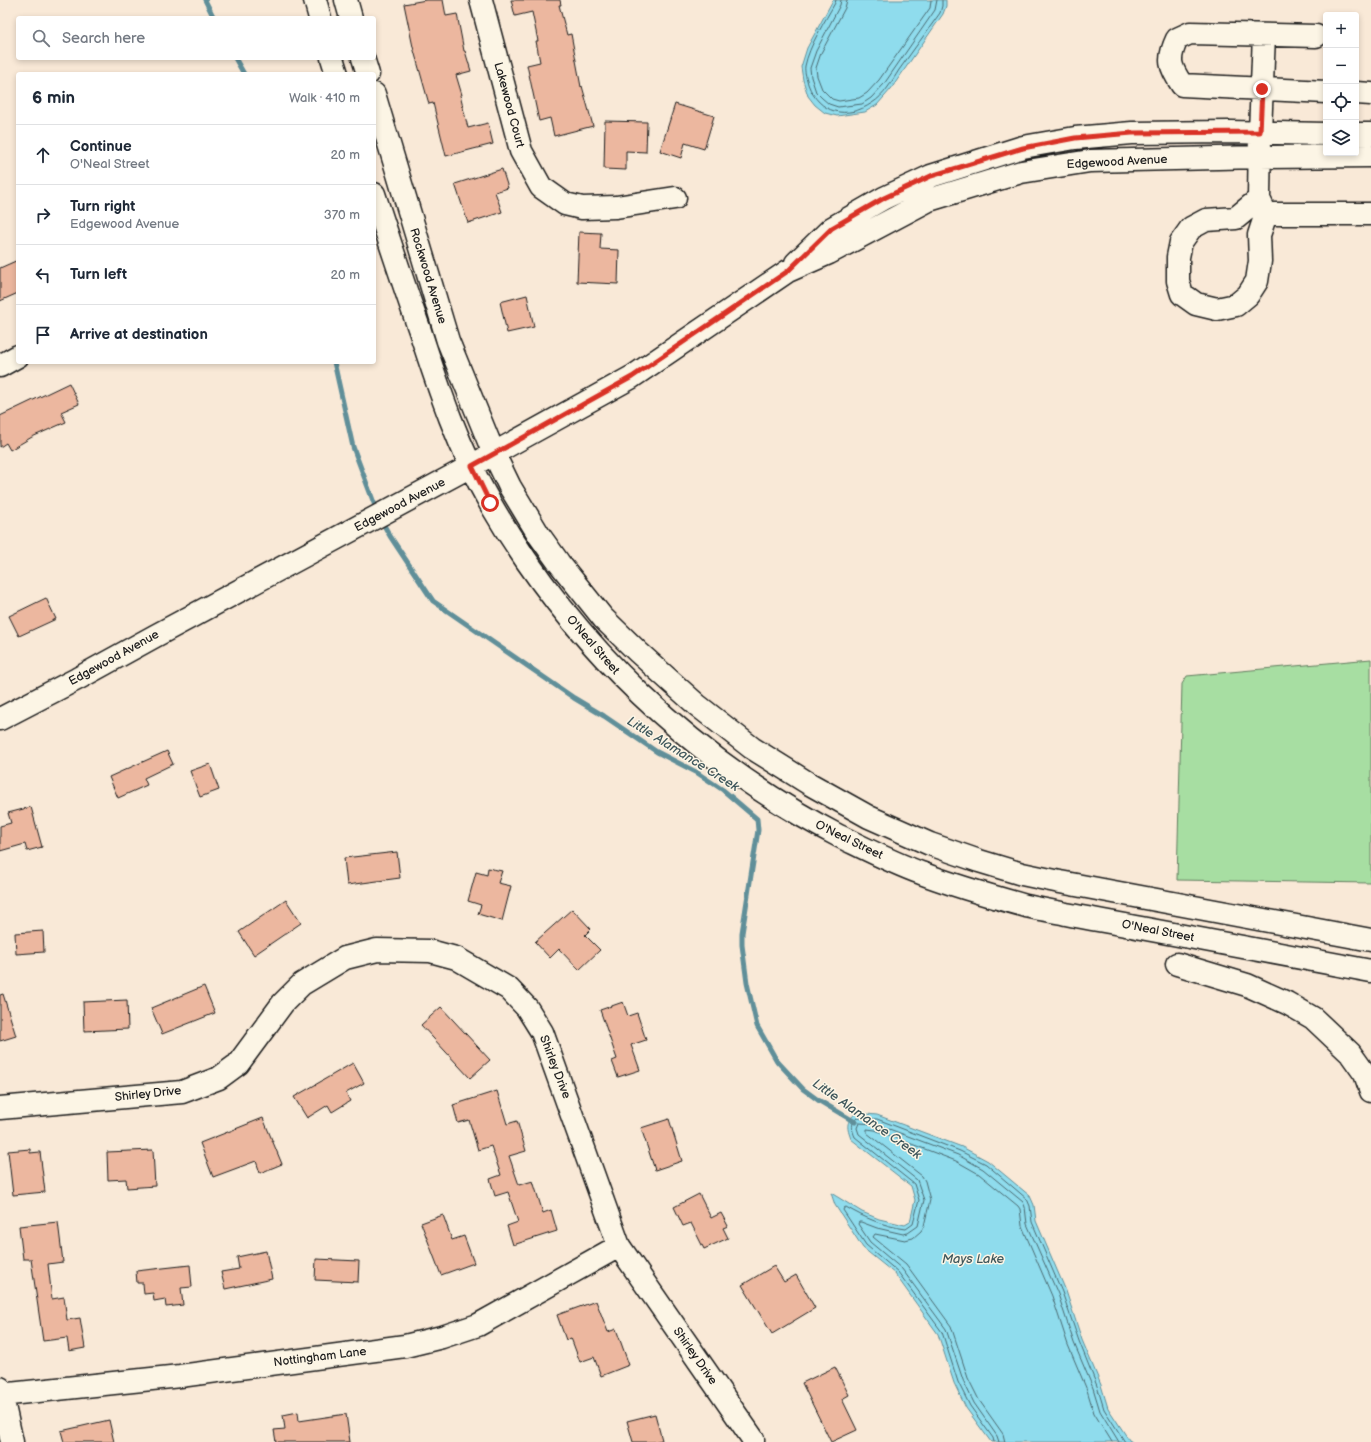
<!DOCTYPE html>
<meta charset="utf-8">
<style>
:root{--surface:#fff;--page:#f6f6f7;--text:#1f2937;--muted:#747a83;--line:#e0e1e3}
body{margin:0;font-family:"Balsamiq Sans",sans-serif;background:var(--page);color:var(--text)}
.controls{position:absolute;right:12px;top:12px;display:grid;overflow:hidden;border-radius:4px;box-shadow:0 2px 6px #0003}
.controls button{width:36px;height:36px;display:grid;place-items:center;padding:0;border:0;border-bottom:1px solid var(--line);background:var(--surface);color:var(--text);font:20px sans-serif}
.stop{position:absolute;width:12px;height:12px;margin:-9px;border:3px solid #d93025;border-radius:50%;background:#fff}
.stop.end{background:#d93025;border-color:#fff;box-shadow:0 1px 4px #0008}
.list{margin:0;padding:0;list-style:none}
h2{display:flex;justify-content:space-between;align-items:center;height:52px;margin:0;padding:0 16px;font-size:17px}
h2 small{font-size:13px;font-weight:400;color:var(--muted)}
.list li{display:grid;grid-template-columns:26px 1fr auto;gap:12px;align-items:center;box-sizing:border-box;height:60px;padding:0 16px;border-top:1px solid var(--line)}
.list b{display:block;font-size:15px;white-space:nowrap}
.list p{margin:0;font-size:13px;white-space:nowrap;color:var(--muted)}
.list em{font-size:13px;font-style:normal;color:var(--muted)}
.icon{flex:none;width:22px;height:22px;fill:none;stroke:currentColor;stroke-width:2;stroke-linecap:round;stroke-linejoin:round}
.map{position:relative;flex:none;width:1371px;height:1442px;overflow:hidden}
.search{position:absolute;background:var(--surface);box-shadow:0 2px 6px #0003;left:16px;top:16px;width:360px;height:44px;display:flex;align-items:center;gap:10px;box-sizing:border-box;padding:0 14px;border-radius:4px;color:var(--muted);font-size:15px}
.panel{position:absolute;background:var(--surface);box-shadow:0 2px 6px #0003;left:16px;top:72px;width:360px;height:292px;border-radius:4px}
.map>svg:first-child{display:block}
.green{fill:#a7dea2;stroke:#627d5f}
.water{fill:#8fdced;stroke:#618f99}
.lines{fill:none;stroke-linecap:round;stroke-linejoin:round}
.shore{stroke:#4a6970;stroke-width:1}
.stream{stroke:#618f99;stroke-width:5}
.building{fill:#ecb79f;stroke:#1c1c1c}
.minor-casing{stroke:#1c1c1c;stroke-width:25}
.minor{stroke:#fcf5e5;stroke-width:22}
.route{stroke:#d93025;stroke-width:5}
.labels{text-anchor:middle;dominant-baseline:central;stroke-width:3;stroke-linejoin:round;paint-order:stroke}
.street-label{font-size:12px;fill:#1c1c1c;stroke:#fcf5e5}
.water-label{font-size:13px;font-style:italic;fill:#3e565b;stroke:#fcf5e5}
</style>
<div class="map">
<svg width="1371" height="1442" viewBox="0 0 1371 1442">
<rect width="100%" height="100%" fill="#f9e9d7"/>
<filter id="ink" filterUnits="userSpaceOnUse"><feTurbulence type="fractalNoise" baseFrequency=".025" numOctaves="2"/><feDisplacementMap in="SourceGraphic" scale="8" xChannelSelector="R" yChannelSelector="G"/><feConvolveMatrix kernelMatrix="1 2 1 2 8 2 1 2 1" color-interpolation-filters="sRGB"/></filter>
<g filter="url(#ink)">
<path class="green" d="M1371,659V883L1177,880L1182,684L1187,676Z"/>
<path class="water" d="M833,0H946V6L943,14L891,89L877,105L865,112L837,116L825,113L815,105L808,96L803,80L801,67L807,48Z
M856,1113L877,1115L962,1147L988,1161L1030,1196L1034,1205L1036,1221L1066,1291L1082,1340L1101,1385L1108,1408L1129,1440L1132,1442H991L966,1408L954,1383L938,1334L895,1274L863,1248L835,1205L831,1193L862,1212L879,1219L905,1225L910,1222L915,1200L911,1186L851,1139C847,1128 845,1122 856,1113Z"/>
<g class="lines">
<path class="shore" d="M836,0L835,3C825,21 809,46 805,66C804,72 807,79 808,84C819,114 847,120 872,103C884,96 892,81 899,70C913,51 926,32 940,13L942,6V0
M841,0L840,5L816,51L810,68L811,77L816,92L822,98L829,104L838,107L862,104L871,98L884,84L935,10L937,0
M847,0L845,8L821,53L816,68L817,76L822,89L832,99L839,101L859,98L867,93L879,80L930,8L931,0
M994,1442L993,1438L970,1406L958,1382L942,1332L898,1272L866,1245L843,1210L844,1208L846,1207C865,1218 883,1226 906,1229L913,1224L919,1200L914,1184L855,1137C852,1130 850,1123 857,1118L877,1119L960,1151L986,1164L1027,1199L1030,1206L1032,1222L1062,1292L1079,1341L1097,1386L1104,1409L1125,1442
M999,1442L997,1436L974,1403L963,1380L946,1329L902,1269L870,1242L858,1224L859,1222H861L877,1228L903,1234L908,1233L918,1226L924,1200L917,1180L859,1134L857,1128L859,1123L876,1124L958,1155L983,1169L1023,1202L1025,1207L1027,1224L1058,1294L1074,1343L1093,1388L1100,1411L1119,1442
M1005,1442L1003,1434L979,1400L968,1378L951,1326L906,1264L873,1237L875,1234L905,1240L913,1238L921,1231L924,1226L930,1200L925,1181L922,1176L867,1133V1129L875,1130L956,1161L979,1174L1018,1206L1020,1209L1022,1226L1052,1296L1068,1345L1087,1390L1094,1413L1112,1442"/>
<path class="stream" d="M205,0L214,18
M235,58L244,74
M334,362L353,447L377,511
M381,520L390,536L433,601L574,698L604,716L657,752L696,772L723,790L757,819L758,830L742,933V945L747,983L757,1026L777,1061L803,1089L818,1100L855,1122"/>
</g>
<path class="building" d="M426,0H443L446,16L457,14L464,51H465L471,71L456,75L462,95H460L468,128L488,123L493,144L446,156L433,103L429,104L413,47L404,4Z
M511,0H560L561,5H559L567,35L571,34L581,87L582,86L593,126L554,136L550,118L539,121L527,65L540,62L536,41H538L532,12L515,16Z
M675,104L714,116L704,149L685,143L681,158L660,151Z
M605,121L647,122L646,152L626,151V170L604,169Z
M502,169L508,188L495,192L502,212L468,223L455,184Z
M579,232L601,233L600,249L619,250L618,284L577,282Z
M18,260V293L0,301V268Z
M527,295L534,327L507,333L500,302Z
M69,383L79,404L61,412L66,422L32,437L10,450L6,443L0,447V416Z
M46,598L56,619L19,636L9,616Z
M167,751L173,764L144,778L147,785L118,798L109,777Z
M210,764L219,790L200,797L190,771Z
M31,807L42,847L27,851L25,844L0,851V826L11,823L8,813Z
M397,852L400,878L347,885L344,858Z
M488,868L502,871L498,883L511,886L502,921L478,914L481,905L468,901L476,872L487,875Z
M286,900L301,923L254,955L239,932Z
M572,909L591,929L585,935L600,950L579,970L559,949L550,958L535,942Z
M43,931L44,952L16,954L15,933Z
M204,986L215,1013L162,1034L151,1008Z
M3,994L16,1036L0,1041V995Z
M127,1000L128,1029L84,1031L83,1002Z
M623,1002L628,1016L637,1013L646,1040L631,1045L640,1070L618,1077L612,1061L617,1059L600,1010Z
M441,1007L490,1060L470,1078L421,1025Z
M353,1063L364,1083L346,1093L350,1101L332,1112L328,1105L307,1118L294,1097Z
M497,1091L507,1124L517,1121L526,1151L509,1156L519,1185L533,1181L543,1213L551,1210L557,1231L513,1245L507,1226L518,1222L508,1192L495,1196L490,1179L501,1175L491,1146L478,1150L469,1120L458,1123L453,1105Z
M263,1118L282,1164L260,1173L256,1161L213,1177L200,1143Z
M669,1119L682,1161L655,1170L641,1128Z
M30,1149V1153L40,1152L45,1192L13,1195L8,1151Z
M153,1150L155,1186L127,1188L126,1179L108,1180L107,1152Z
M699,1194L711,1218L721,1213L728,1226L723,1228L728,1238L704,1249L691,1223L683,1226L674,1207Z
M443,1215L452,1240L464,1236L474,1263L441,1275L421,1223Z
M58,1222L63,1262L48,1264L52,1299L64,1297L67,1320L80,1318L85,1348L69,1351L67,1338L43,1341L31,1259H23L19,1226Z
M266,1251L272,1279L225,1289L221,1272L239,1269L237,1257Z
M316,1259L359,1261L358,1282L315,1280Z
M190,1265L192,1287L181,1288L183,1305L166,1307L165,1299L154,1301L153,1293L144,1294L143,1283H137L136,1271Z
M774,1266L784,1282L796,1275L815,1308L772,1334L742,1285Z
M596,1301L608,1332L616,1329L629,1365L601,1376L594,1357L580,1362L571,1338L566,1340L557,1315Z
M835,1367L849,1395L842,1399L857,1430L831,1442L802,1383Z
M298,1412L299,1421L346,1414L350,1442H276L274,1430L285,1429L283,1415Z
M655,1414L662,1440L653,1442H633L627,1421Z
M109,1420L114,1442H64L61,1431Z"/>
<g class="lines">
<g class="minor-casing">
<path id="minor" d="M315,0L320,18
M346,0L351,18
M481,0L521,151L541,187L565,204L582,208L616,207L675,198
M1316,36L1190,33L1177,39C1167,60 1170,67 1182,85L1326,92
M332,58L337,74
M363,58L368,74
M1356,93L1371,94
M374,94L448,341L494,454L510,487L539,535L559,563L603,618L638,652L697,705L752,748L808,783L869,817L930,844L979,861L1022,874L1060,882L1371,940
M1356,134H1371
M374,194C389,240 404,286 420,331C439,390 459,449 490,503C572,645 694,761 839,836C866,849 893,863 921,873C955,886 990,896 1026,906C1039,909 1053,911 1066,914C1091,919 1116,923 1141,928C1218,942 1294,957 1371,971
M1259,199L1236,218L1206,220L1191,228L1181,242L1178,257V281L1182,294L1196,304L1217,309L1236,305L1248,295L1257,281L1260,261L1259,235L1266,214L1259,199L1260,132L1264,35
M1266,214H1371
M796,263L832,228L884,198L931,176L1023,147L1075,138L1132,133L1230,132L1326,134
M0,366L18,356
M0,719L77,679L155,636L471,466L632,377L788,271L829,253L929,200L1021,172L1090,161L1260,157L1371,156
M1177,964L1247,985L1287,1003L1313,1018L1350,1053L1365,1074L1371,1091
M0,1108L182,1092L219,1078L238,1064L283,1003L302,984L345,958L377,950L430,951L456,958L509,989L527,1008L542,1032L619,1246L753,1439V1442
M0,1388L12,1442
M0,1395L180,1376L405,1346L442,1337L478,1325L619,1246"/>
</g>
<use href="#minor" class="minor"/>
</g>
</g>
<g class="lines" filter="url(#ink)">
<path class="route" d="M490,503L472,466L632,377L788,271L832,228L884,198L931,176L1023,148L1075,138L1132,133L1260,132L1262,89"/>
</g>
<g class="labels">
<g class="street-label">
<text transform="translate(509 105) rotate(75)">Lakewood Court</text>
<text transform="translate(1117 162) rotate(-3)">Edgewood Avenue</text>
<text transform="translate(428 276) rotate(73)">Rockwood Avenue</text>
<text transform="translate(400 505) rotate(-28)">Edgewood Avenue</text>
<text transform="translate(593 645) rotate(49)">O'Neal Street</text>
<text transform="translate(114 658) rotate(-29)">Edgewood Avenue</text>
<text transform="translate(849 840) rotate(26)">O'Neal Street</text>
<text transform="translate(1158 931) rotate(11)">O'Neal Street</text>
<text transform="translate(555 1067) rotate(69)">Shirley Drive</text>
<text transform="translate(148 1094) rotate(-6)">Shirley Drive</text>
<text transform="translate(695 1356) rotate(55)">Shirley Drive</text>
<text transform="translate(320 1357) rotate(-7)">Nottingham Lane</text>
</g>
<g class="water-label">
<text transform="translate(683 754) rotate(32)">Little Alamance Creek</text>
<text transform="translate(867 1119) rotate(35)">Little Alamance Creek</text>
<text x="973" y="1259">Mays Lake</text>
</g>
</g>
</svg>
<div class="controls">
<button>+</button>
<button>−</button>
<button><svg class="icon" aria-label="locate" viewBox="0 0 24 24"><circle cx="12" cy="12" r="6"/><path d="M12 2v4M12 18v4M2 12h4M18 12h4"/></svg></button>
<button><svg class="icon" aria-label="layers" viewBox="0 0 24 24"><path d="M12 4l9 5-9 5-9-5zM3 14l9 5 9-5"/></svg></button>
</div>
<div class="stop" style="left:490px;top:503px"></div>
<div class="stop end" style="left:1262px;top:89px"></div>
<div class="search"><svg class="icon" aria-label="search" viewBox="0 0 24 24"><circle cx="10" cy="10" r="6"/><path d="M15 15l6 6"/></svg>Search here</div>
<section class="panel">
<h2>6 min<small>Walk · 410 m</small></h2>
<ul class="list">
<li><svg class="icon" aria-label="ahead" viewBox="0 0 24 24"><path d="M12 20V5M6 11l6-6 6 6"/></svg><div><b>Continue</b><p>O'Neal Street</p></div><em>20 m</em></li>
<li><svg class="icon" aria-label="right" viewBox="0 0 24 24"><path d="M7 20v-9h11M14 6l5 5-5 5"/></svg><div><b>Turn right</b><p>Edgewood Avenue</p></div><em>370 m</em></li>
<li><svg class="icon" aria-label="left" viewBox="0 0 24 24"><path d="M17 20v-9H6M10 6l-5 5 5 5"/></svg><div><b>Turn left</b></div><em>20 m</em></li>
<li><svg class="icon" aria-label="arrive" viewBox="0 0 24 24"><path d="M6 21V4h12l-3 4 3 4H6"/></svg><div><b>Arrive at destination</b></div></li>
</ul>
</section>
</div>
